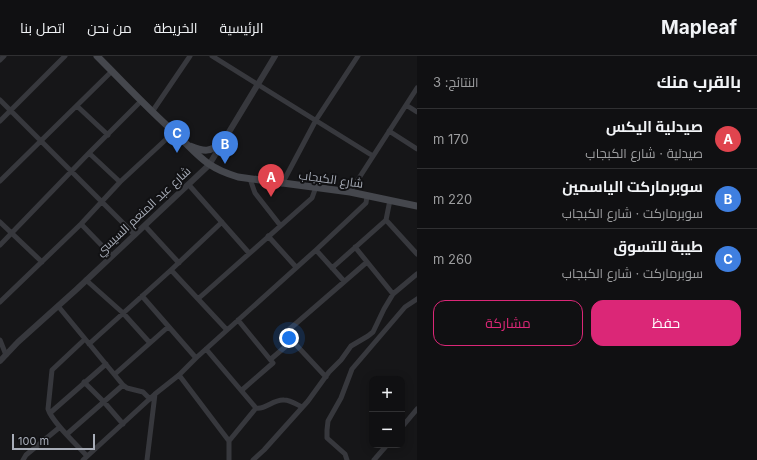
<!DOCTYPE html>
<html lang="ar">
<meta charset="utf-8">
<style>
:root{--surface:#101012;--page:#19191b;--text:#f1f3f6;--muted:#9c9d9f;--line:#303032;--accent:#db2777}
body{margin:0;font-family:Inter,Cairo,sans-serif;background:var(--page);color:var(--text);direction:rtl}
.controls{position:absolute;right:12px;bottom:12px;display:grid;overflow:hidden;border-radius:8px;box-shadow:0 2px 10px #0003}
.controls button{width:36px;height:36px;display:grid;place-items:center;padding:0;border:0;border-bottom:1px solid var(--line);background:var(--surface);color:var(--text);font:20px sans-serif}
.scale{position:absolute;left:12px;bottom:10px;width:83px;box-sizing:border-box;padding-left:4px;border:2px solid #a8adb8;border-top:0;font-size:11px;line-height:14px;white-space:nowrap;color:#a8adb8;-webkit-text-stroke:3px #111113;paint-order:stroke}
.you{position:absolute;left:289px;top:282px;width:14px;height:14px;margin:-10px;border:3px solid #fff;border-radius:50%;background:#1a73e8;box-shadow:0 0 0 6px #1a73e833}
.badge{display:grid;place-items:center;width:26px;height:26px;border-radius:50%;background:var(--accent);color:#fff;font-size:13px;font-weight:700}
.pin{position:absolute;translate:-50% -33px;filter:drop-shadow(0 1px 2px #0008)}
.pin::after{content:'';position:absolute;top:21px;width:14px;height:12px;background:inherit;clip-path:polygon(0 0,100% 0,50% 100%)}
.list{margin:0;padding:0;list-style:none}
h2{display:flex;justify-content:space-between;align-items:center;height:52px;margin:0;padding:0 16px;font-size:17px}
h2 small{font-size:13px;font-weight:400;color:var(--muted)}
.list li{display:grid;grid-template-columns:26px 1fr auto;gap:12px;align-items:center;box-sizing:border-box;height:60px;padding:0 16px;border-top:1px solid var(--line)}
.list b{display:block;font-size:15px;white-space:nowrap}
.list p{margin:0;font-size:13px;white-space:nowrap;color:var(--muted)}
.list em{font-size:13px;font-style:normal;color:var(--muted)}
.actions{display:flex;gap:8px;padding:12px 16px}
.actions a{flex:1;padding:9px 0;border:1px solid var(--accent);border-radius:12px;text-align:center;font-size:14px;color:var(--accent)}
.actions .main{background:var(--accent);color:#fff}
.map{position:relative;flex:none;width:417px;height:404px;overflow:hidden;direction:ltr}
header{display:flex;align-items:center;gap:24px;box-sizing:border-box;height:56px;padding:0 20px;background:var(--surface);border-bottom:1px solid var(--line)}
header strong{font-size:19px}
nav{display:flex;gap:22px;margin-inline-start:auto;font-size:14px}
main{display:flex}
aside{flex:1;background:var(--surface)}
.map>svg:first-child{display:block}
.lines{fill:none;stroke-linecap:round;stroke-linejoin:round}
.minor{stroke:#37383d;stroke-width:5}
.tertiary{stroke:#37383d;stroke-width:6}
.secondary{stroke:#45474d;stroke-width:7}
.labels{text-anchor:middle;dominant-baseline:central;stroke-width:4;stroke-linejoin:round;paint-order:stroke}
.street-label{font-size:12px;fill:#a8adb8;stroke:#111113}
</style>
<header>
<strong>Mapleaf</strong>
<nav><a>الرئيسية</a><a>الخريطة</a><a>من نحن</a><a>اتصل بنا</a></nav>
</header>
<main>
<aside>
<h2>بالقرب منك<small>النتائج: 3</small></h2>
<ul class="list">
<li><span class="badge" style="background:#e0444e">A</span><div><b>صيدلية اليكس</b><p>صيدلية · شارع الكبجاب</p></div><em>170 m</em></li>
<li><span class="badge" style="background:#3f7fe0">B</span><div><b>سوبرماركت الياسمين</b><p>سوبرماركت · شارع الكبجاب</p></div><em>220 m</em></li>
<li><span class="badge" style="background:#3f7fe0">C</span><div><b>طيبة للتسوق</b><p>سوبرماركت · شارع الكبجاب</p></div><em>260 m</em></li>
</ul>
<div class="actions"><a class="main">حفظ</a><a>مشاركة</a></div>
</aside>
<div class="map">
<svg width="417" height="404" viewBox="0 0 417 404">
<rect width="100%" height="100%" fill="#161618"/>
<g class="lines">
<path class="minor" d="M212,0L373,100
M0,4L4,0
M0,44L135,179
M406,49L417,56
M77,50L108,79
M152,56L190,0
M0,65L65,0
M389,75L417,93
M89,97L120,126
M250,123L255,137L280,169
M0,125L112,15
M282,128L316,64L358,0
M189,129L249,197
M350,136L417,32
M390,144L386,164L417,198
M0,166L42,206
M81,168L112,200
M145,170L179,207
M268,180L296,211
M0,189L89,97L141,45
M355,191L393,238
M316,194L344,225
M332,212L386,164
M171,214L227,274
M86,224L123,257L150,287
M142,240L196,302
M199,242L312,142L316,131
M0,246L81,168L120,126L174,76
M58,250L123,329L127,332L143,336L150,343
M238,264L273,307L242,334
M85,283L52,314L48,353C52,366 77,389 87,400
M0,284L6,299
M89,288L171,214L222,166
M206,293L256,352C266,354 273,343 284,344C290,344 296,348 302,351
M271,303L292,285
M115,318L168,271
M179,319L229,385V404
M326,321L285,277L367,206
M84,326L104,346L123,368
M50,357L106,308
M402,371L417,353
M67,378L123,329
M229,385L256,352
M23,404L26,399L60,371
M83,404L155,338L179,319L196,302L316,194L366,147L367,140
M147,404L155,338
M253,404L264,394L308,345L329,316L341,304L351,290L368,280L373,276L384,253L393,238L417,218
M347,404L345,398L327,382V374L328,365L341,342L352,313L405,251L417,243
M374,404L387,389"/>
<path class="tertiary" d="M0,305L18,286L77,233L209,109L275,0"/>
<path class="secondary" d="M97,0C123,26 147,52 174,76C198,98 204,111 238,121L350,136L417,150
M190,90C205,96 209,96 223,87"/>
</g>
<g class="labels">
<g class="street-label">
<text transform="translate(331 123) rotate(8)">شارع الكبجاب</text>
<text transform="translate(143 155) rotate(-43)">شارع عبد المنعم السيسي</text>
</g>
</g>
</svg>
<div class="controls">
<button>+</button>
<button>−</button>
</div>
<div class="scale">100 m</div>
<div class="you"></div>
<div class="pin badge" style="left:271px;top:141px;background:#e0444e">A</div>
<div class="pin badge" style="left:225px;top:108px;background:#3f7fe0">B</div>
<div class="pin badge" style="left:177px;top:97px;background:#3f7fe0">C</div>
</div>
</main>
